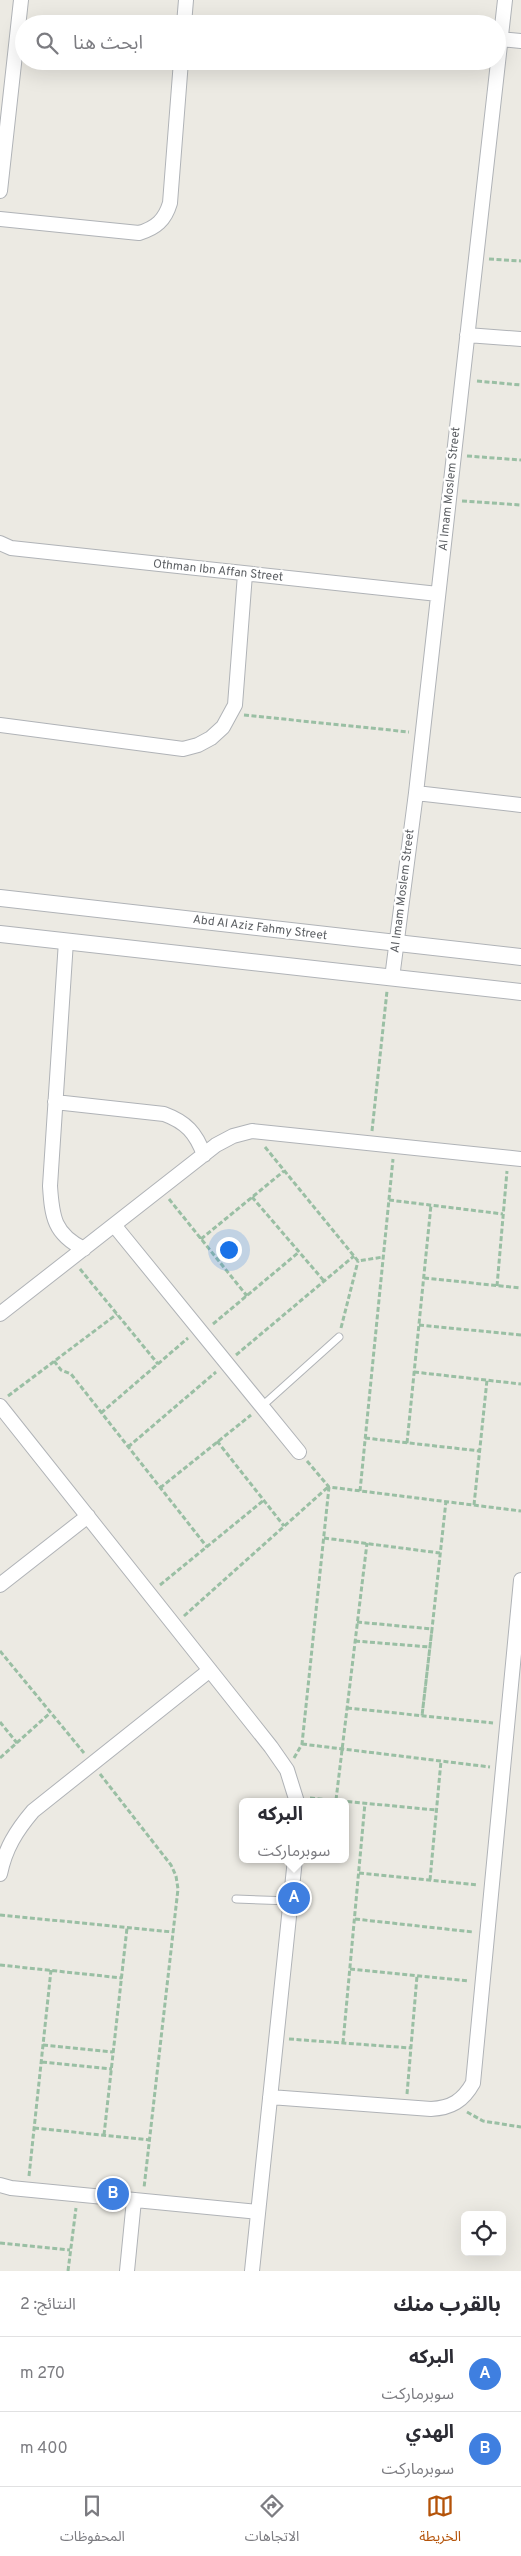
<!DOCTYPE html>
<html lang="ar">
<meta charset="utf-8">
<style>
:root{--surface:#fff;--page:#f2f2f3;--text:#2b2b33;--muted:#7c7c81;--line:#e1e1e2;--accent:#b45309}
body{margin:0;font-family:Overpass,"Noto Sans Arabic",sans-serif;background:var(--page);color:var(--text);direction:rtl}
.controls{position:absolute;right:15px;bottom:15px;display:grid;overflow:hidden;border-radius:8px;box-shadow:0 5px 20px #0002}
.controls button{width:45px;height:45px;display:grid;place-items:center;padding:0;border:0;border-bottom:1px solid var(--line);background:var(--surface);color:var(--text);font:25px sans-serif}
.you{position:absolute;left:228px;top:1249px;width:18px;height:18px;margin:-12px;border:4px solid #fff;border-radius:50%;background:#1a73e8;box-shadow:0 0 0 8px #1a73e833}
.badge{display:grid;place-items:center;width:32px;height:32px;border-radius:50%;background:var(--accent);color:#fff;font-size:16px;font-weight:700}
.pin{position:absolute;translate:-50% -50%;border:2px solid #fff;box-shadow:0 1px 5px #0006}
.popup{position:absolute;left:239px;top:1798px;width:110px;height:65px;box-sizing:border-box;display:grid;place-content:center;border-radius:8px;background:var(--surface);filter:drop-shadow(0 1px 4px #0005);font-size:16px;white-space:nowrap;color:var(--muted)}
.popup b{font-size:19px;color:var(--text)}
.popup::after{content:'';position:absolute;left:50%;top:100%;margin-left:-10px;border:10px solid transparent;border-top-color:var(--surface)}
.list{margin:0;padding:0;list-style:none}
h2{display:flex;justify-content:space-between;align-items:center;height:65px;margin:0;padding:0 20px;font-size:21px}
h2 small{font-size:16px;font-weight:400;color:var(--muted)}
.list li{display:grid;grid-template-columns:32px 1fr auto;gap:15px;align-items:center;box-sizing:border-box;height:75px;padding:0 20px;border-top:1px solid var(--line)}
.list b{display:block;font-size:19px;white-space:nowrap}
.list p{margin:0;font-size:16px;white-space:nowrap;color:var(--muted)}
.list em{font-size:16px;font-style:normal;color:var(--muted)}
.icon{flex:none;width:28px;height:28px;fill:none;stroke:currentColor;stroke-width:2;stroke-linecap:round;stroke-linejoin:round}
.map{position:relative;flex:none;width:521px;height:2271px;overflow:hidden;direction:ltr}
.search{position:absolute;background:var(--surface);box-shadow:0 5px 20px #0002;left:15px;right:15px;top:15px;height:55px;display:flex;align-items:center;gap:12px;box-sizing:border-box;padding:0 18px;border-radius:28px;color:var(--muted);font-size:19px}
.sheet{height:215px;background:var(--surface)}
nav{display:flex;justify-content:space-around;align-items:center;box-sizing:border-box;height:70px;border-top:1px solid var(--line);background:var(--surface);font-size:14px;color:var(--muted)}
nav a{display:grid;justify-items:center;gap:2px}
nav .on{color:var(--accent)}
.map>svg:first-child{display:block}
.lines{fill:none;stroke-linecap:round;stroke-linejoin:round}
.service-casing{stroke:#b0b3b7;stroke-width:9}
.minor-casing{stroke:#b0b3b7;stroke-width:16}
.tertiary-casing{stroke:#b0b3b7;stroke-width:18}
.path{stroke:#9abfa4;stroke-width:3;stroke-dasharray:5 2.5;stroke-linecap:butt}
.service{stroke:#fff;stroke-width:7}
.minor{stroke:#fff;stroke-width:14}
.tertiary{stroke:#fff;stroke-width:16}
.labels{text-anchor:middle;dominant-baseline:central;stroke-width:4.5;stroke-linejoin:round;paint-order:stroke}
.street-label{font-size:12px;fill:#5b5e62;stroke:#fff}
</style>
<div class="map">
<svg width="521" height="2271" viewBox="0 0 521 2271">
<rect width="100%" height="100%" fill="#eceae3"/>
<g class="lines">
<g class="service-casing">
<path id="service" d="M261,1407L339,1337
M236,1899L291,1901"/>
</g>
<g class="minor-casing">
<path id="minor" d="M184,24L186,0
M500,39L521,41
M0,191L21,0
M0,219L139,233C156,228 165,220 170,203L181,61
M467,335L521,339
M0,543L11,548L438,594
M0,725L183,749L198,745L211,738L223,727L235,705L245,574
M416,793L521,805
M66,941L50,1186C52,1217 54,1234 84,1249
M392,978L416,793L505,0
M55,1102L164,1114C186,1122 196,1133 204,1155
M114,1225L299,1452
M0,1314L216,1145L233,1136L252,1131L521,1159
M0,1406L271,1747L287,1770L297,1802
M0,1585L88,1516
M0,1874C5,1849 16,1831 33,1811L210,1670
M270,2097L431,2109C451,2108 463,2101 473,2083L521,1580
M0,2185L11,2188L258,2212
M127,2271L134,2200
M252,2271L295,1859"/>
</g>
<g class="tertiary-casing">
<path id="tertiary" d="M0,898L521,957
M0,934L521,992"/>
</g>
<path class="path" d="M489,259L521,261
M477,381L521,385
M467,456L521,460
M462,501L521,505
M244,715L409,732
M372,1131L387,991
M265,1147L358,1261L383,1257
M252,1197L324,1281
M169,1199L247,1296
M389,1200L503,1214
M201,1239L284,1171
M80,1269L158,1364
M424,1278L521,1288
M497,1286L507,1171
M213,1324L299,1252
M419,1325L521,1335
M341,1328L358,1261
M236,1355L354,1256
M54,1361L61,1370L71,1374L207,1547
M414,1372L521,1384
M8,1396L117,1314
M101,1413L188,1338
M365,1438L480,1451
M217,1441L284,1526
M407,1443L431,1205
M128,1447L216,1372
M307,1461L329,1487L521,1511
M160,1488L251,1415
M360,1491L393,1159
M474,1505L487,1380
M324,1538L440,1553
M160,1585L264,1500
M184,1616L328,1487
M357,1622L432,1629L422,1716L432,1629L446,1501
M355,1641L430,1647
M0,1651L84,1753
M347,1708L493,1723
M0,1722L17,1743
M302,1744L490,1767
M0,1758L50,1713
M294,1758L302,1744L329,1487
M100,1774L171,1865L176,1876L178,1889L144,2188
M310,1798L436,1810
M336,1800L367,1543
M359,1873L478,1885
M430,1880L441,1761
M0,1915L173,1932
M355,1919L473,1932
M0,1965L122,1978
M350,1969L469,1981
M289,2039L411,2048
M343,2043L365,1803
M43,2045L113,2052
M42,2062L112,2069
M407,2094L417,1976
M467,2112L483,2121L521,2127
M34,2128L150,2140
M104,2135L127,1928
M29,2176L51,1970
M0,2243L70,2250
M68,2271L76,2208"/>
<use href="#service" class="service"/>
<use href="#minor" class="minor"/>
<use href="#tertiary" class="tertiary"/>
</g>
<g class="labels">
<g class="street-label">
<text transform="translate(450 489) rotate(-84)">Al Imam Moslem Street</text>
<text transform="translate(218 571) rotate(6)">Othman Ibn Affan Street</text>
<text transform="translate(403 891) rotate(-83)">Al Imam Moslem Street</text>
<text transform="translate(260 928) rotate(7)">Abd Al Aziz Fahmy Street</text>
</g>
</g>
</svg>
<div class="controls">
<button><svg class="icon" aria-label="locate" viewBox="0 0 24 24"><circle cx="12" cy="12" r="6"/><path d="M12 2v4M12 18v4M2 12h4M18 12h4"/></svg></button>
</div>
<div class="you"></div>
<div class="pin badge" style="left:294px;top:1898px;background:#3f7fe0">A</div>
<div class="popup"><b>البركه</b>سوبرماركت</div>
<div class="pin badge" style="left:113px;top:2194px;background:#3f7fe0">B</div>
<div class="search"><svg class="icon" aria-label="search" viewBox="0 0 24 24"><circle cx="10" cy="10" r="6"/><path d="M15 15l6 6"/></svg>ابحث هنا</div>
</div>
<section class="sheet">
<h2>بالقرب منك<small>النتائج: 2</small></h2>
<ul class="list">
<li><span class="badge" style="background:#3f7fe0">A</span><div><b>البركه</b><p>سوبرماركت</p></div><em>270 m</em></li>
<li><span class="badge" style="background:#3f7fe0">B</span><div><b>الهدي</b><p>سوبرماركت</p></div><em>400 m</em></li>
</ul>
</section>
<nav>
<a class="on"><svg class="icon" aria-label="map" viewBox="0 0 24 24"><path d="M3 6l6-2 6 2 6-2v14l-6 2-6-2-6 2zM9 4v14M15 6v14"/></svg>الخريطة</a>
<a><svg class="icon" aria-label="directions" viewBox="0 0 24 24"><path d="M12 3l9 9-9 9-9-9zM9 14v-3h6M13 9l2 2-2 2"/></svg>الاتجاهات</a>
<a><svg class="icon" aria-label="saved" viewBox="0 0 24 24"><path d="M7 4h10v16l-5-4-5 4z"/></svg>المحفوظات</a>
</nav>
